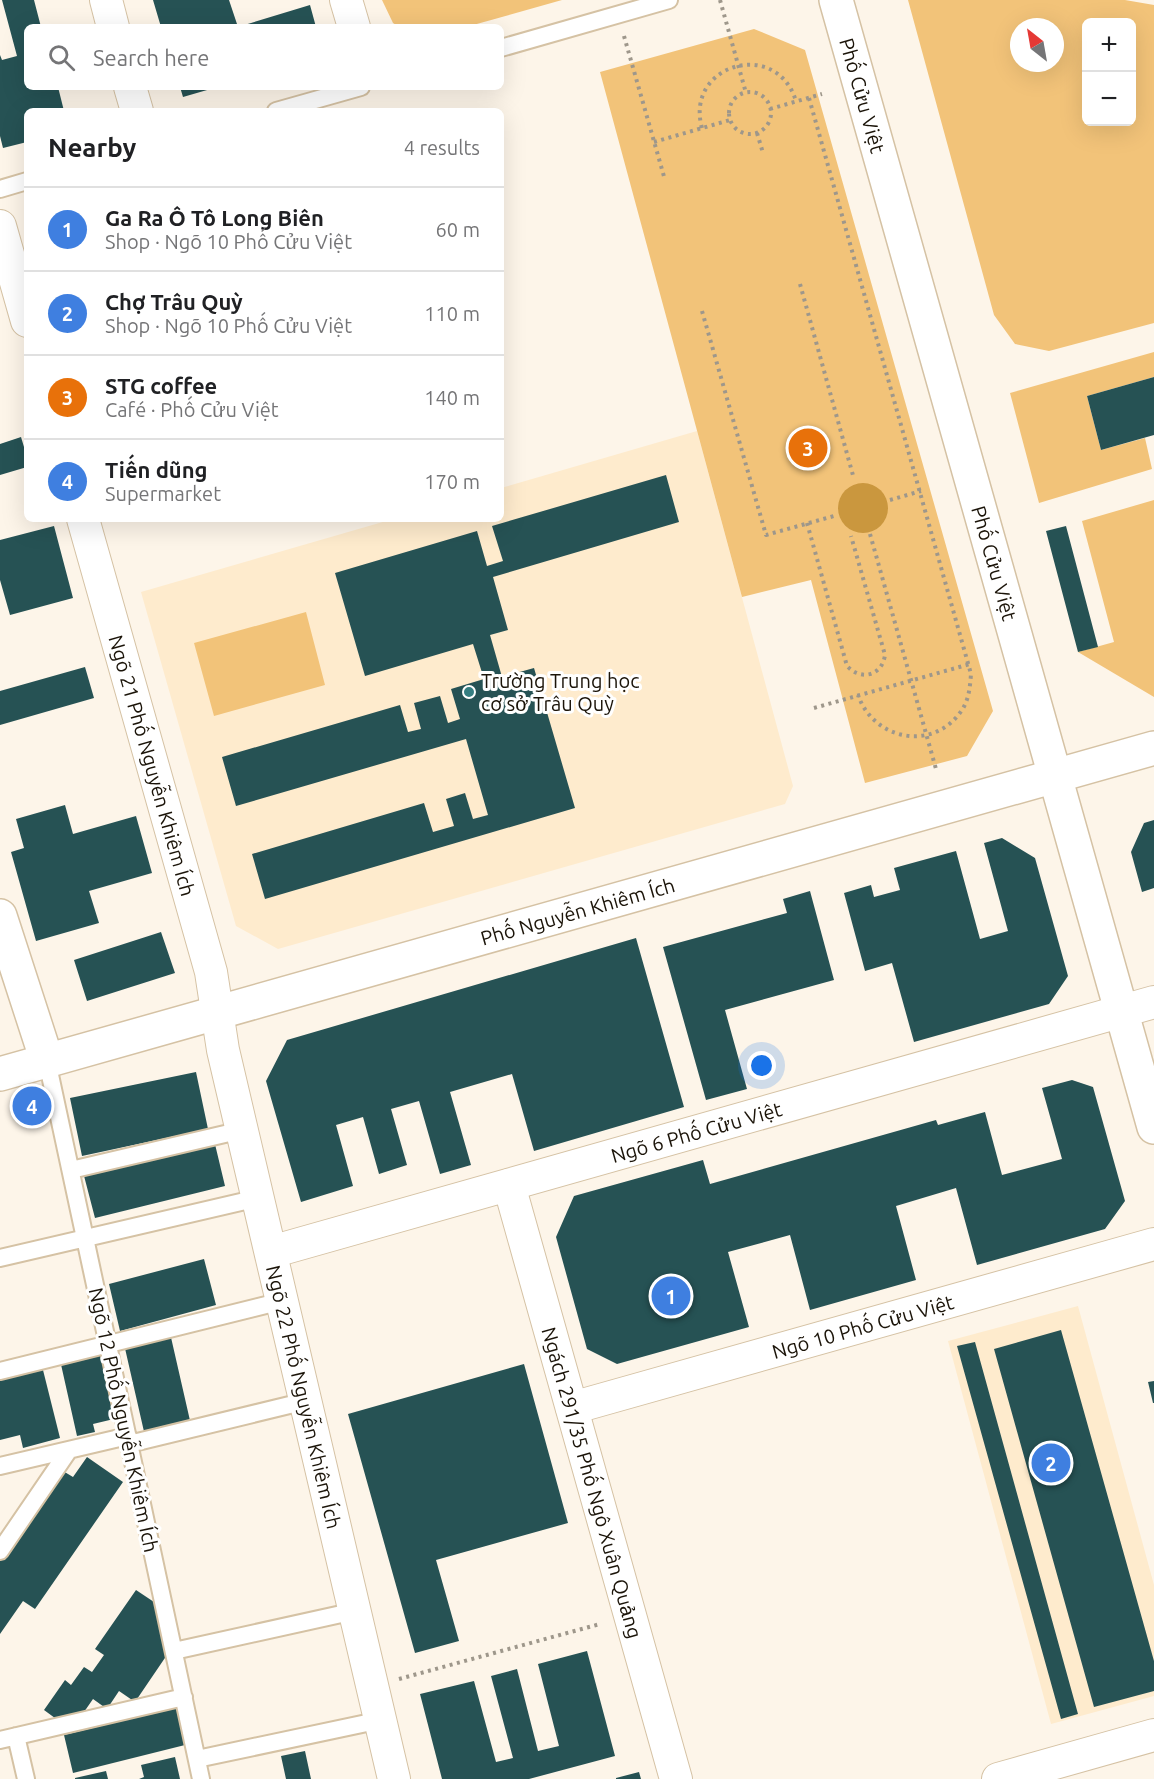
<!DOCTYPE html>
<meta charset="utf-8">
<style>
:root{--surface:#fff;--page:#f6f6f6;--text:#202124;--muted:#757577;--line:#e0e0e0;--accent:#b45309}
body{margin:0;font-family:Ubuntu,sans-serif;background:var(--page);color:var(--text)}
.controls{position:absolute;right:18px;top:18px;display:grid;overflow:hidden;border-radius:9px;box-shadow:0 6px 24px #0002}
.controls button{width:54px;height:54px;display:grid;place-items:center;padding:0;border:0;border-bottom:2px solid var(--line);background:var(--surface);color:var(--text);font:30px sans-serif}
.compass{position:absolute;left:1010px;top:18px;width:54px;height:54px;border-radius:50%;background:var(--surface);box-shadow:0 6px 24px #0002;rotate:329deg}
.you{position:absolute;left:762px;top:1066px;width:21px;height:21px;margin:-15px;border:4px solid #fff;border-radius:50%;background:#1a73e8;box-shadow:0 0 0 9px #1a73e833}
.badge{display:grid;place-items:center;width:39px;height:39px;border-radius:50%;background:var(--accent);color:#fff;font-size:20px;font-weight:700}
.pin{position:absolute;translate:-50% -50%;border:3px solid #fff;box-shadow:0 2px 6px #0006}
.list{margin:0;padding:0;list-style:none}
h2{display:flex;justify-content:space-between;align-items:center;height:78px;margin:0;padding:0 24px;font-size:26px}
h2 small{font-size:20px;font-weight:400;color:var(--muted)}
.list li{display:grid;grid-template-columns:39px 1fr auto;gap:18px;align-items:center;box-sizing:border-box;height:84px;padding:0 24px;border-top:2px solid var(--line)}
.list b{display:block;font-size:22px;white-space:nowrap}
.list p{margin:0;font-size:20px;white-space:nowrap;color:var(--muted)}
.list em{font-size:20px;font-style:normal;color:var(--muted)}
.icon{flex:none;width:33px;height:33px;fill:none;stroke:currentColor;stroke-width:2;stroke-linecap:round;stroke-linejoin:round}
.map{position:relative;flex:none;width:1154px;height:1779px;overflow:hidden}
.search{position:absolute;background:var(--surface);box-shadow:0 6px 24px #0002;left:24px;top:24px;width:480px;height:66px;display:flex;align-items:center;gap:15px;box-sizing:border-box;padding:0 21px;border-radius:9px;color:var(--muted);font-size:22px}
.panel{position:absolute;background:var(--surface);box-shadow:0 6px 24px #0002;left:24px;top:108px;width:480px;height:414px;border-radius:9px}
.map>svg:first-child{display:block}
.built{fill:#feebcd}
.green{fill:#f2c379;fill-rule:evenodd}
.water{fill:#ca973e}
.building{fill:#265254}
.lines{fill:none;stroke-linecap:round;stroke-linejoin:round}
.service-casing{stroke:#d5c2a4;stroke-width:20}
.minor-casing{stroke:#d5c2a4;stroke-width:34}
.tertiary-casing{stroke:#d5c2a4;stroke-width:36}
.path{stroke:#9e978b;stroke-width:4;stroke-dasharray:3 4.5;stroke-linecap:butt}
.service{stroke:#fff;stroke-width:16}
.minor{stroke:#fff;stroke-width:32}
.tertiary{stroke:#fff;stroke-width:33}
.poi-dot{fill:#357e81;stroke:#fff;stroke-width:2}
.labels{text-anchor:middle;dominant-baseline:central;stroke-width:6;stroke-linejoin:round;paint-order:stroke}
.street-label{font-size:20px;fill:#1b1409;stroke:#fff}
.poi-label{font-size:20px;fill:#1b1409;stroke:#fff;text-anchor:start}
</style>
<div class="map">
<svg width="1154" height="1779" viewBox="0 0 1154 1779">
<rect width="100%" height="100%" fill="#fdf5e9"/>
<path class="built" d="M697,431L793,786L785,804L278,949L236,926L141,592L393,519H501V488Z
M1078,1306L1154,1585V1696L1051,1724L948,1341Z"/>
<path class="green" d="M382,0H562L466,27H399L393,23Z
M908,0H1125L1154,5V323L1049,351L1015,344L994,315ZM1132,22V122H1086V22ZM1019,27H1055V63H1019Z
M754,29L805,50L993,711L967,756L865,783L811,580L742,597L600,72Z
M1154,352V377L1087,396L1101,450L1145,438L1152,469L1039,503L1010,393Z
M1154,500V697L1078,652L1114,642L1082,521Z
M306,612L325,685L214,716L194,643Z"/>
<path class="water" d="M838 508a25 25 0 1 1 50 0a25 25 0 1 1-50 0Z"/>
<path class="building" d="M2,0H34L41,27H27V87H58L64,111H27V142L3,148L0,136V55L2,60L17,56Z
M153,0H229L238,27H161Z
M310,5L316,27H241V26Z
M180,87H214V88L183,97Z
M1154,377V435L1101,450L1087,396Z
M21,437L27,457V467L0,475V444Z
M666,475L679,522L493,577L508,630L490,635L502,677L534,668L575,808L265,899L252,854L424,803L433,832L454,826L446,799L465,793L473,819L488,815L466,739L236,806L222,757L400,705L408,732L421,729L414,703L440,696L448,723L460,719L451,689L484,679L473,644L365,676L335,573L477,531L487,566L503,561L492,526Z
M54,526L73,598L10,615L0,580V540Z
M1066,526L1098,647L1078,652L1046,531Z
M85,667L94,698L0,725V691Z
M65,805L73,834L136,816L152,873L89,891L99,923L36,941L11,852L24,848L16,819Z
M1154,820V888L1142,892L1131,852L1144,823Z
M1002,838L1035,858L1068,976L1049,1004L914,1042L892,963L865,971L844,893L871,885L874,897L900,890L894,868L956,851L980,939L1008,931L984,843Z
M810,891L834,980L725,1010L747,1089L706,1100L663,947L787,913L783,899Z
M161,932L175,973L87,1001L74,960Z
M636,938L684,1107L534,1151L512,1074L450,1092L471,1165L440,1174L419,1101L391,1109L407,1165L379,1174L363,1117L336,1125L353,1186L301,1202L266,1081L287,1040Z
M196,1072L208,1129L82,1156L70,1098Z
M1072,1080L1093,1087L1125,1201L1105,1229L977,1265L956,1188L896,1206L916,1280L810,1310L790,1235L728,1252L749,1327L617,1364L587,1349L556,1237L574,1196L703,1160L710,1184L936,1120L938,1125L985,1112L1002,1175L1062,1159L1042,1088Z
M214,1140L225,1186L95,1218L83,1172Z
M204,1259L216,1305L120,1331L109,1284Z
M1061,1330L1154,1661V1691L1094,1707L994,1349Z
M170,1333L191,1425L145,1436L124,1344Z
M975,1342L1078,1714L1061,1719L957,1346Z
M103,1351L118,1418L93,1424L95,1432L77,1436L60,1360Z
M524,1364L568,1523L436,1560L459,1641L415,1653L348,1414Z
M42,1366L60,1438L23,1448L20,1435L0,1440V1377Z
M1154,1381V1403H1153L1148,1382Z
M87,1457L123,1482L35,1609L23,1601L0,1634V1561L63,1471L73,1477Z
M136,1590L163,1608L171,1649L135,1702L119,1691L107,1709L93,1699L84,1712L59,1721L44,1710L65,1680L71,1685L84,1667L92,1672L104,1655L95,1649Z
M587,1651L615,1756L529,1779H442L420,1694L474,1681L496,1762L513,1758L491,1676L517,1669L538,1751L559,1746L538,1664Z
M179,1701L189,1744L73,1773L64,1735L117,1722L116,1717Z
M305,1751L311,1779H286L281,1756Z
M175,1757L180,1779H139L144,1777L141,1765Z
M106,1771L108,1779H75V1778Z
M639,1772L641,1779H616V1778Z"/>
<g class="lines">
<g class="service-casing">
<path id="service" d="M501,48L669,0
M276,111L361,87
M0,189L27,181
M47,1061L201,1779
M71,1170L242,1130
M0,1258L258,1198
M0,1371L282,1301
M129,1444L306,1401
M0,1466L128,1436
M0,1551L69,1450
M174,1651L355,1611
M16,1736L26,1779
M0,1740L184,1697
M197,1759L381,1720"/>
</g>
<g class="minor-casing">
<g id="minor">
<path d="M106,0L113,27"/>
<path d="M346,0L354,27"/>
<path d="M130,87L137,111"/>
<path d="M0,226L27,321"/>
<path id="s1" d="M83,519L211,972L223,1050L394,1779"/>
<path id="s2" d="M509,1185L676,1779"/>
<path id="s3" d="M271,1252L1154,1002"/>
<path id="s4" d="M572,1408L1154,1244"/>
<path d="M998,1779L1154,1735"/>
</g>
</g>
<g class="tertiary-casing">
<g id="tertiary">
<path id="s5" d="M836,0L1154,1127"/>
<path d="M0,916L47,1061"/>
<path id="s6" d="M0,1074L1154,748"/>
</g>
</g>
<path class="path" d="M720,0L746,93
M624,36L665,180
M729 113a21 21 0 1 1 42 0a21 21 0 1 1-42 0Z
M809,98L971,674C970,687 969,699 962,710C934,752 874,741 858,695
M770,109L822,94
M702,128C684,65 776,37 796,101
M757,133L763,153
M654,142L730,120
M800,284L854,479
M702,311L766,535L834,516
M890,500L921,491
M807,523L847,666C861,681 882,676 885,655L851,536
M870,534L936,769
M814,708L970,664
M399,1679L600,1624"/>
<use href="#service" class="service"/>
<use href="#minor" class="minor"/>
<use href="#tertiary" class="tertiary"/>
</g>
<circle class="poi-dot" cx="469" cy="692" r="6"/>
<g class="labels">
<g class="street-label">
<text stroke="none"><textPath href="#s5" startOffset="99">Phố Cửu Việt</textPath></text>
<text stroke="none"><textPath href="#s5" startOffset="585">Phố Cửu Việt</textPath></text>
<text stroke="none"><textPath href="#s1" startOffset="256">Ngõ 21 Phố Nguyễn Khiêm Ích</textPath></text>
<text stroke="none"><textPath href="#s6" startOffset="600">Phố Nguyễn Khiêm Ích</textPath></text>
<text stroke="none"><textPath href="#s3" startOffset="442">Ngõ 6 Phố Cửu Việt</textPath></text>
<text stroke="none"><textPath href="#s4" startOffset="302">Ngõ 10 Phố Cửu Việt</textPath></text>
<text stroke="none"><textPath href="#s1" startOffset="906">Ngõ 22 Phố Nguyễn Khiêm Ích</textPath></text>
<text transform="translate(124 1420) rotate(78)">Ngõ 12 Phố Nguyễn Khiêm Ích</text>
<text stroke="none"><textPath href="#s2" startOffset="309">Ngách 291/35 Phố Ngô Xuân Quảng</textPath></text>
</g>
<g class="poi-label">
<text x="481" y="680">Trường Trung học<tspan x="481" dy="23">cơ sở Trâu Quỳ</tspan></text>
</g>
</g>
</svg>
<div class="controls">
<button>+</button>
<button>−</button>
</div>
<svg class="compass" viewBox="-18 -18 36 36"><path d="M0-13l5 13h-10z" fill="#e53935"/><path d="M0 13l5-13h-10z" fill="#757577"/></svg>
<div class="you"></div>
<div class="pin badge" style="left:671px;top:1296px;background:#3f7fe0">1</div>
<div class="pin badge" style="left:1051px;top:1463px;background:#3f7fe0">2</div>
<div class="pin badge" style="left:808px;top:448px;background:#e8710a">3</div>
<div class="pin badge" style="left:32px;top:1106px;background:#3f7fe0">4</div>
<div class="search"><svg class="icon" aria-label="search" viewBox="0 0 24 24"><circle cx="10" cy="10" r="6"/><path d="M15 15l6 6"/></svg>Search here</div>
<section class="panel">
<h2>Nearby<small>4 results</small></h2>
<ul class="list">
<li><span class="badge" style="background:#3f7fe0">1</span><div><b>Ga Ra Ô Tô Long Biên</b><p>Shop · Ngõ 10 Phố Cửu Việt</p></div><em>60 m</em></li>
<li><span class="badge" style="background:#3f7fe0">2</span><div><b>Chợ Trâu Quỳ</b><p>Shop · Ngõ 10 Phố Cửu Việt</p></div><em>110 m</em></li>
<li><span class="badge" style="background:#e8710a">3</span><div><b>STG coffee</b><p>Café · Phố Cửu Việt</p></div><em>140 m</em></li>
<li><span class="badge" style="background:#3f7fe0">4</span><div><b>Tiến dũng</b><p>Supermarket</p></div><em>170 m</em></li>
</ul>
</section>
</div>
